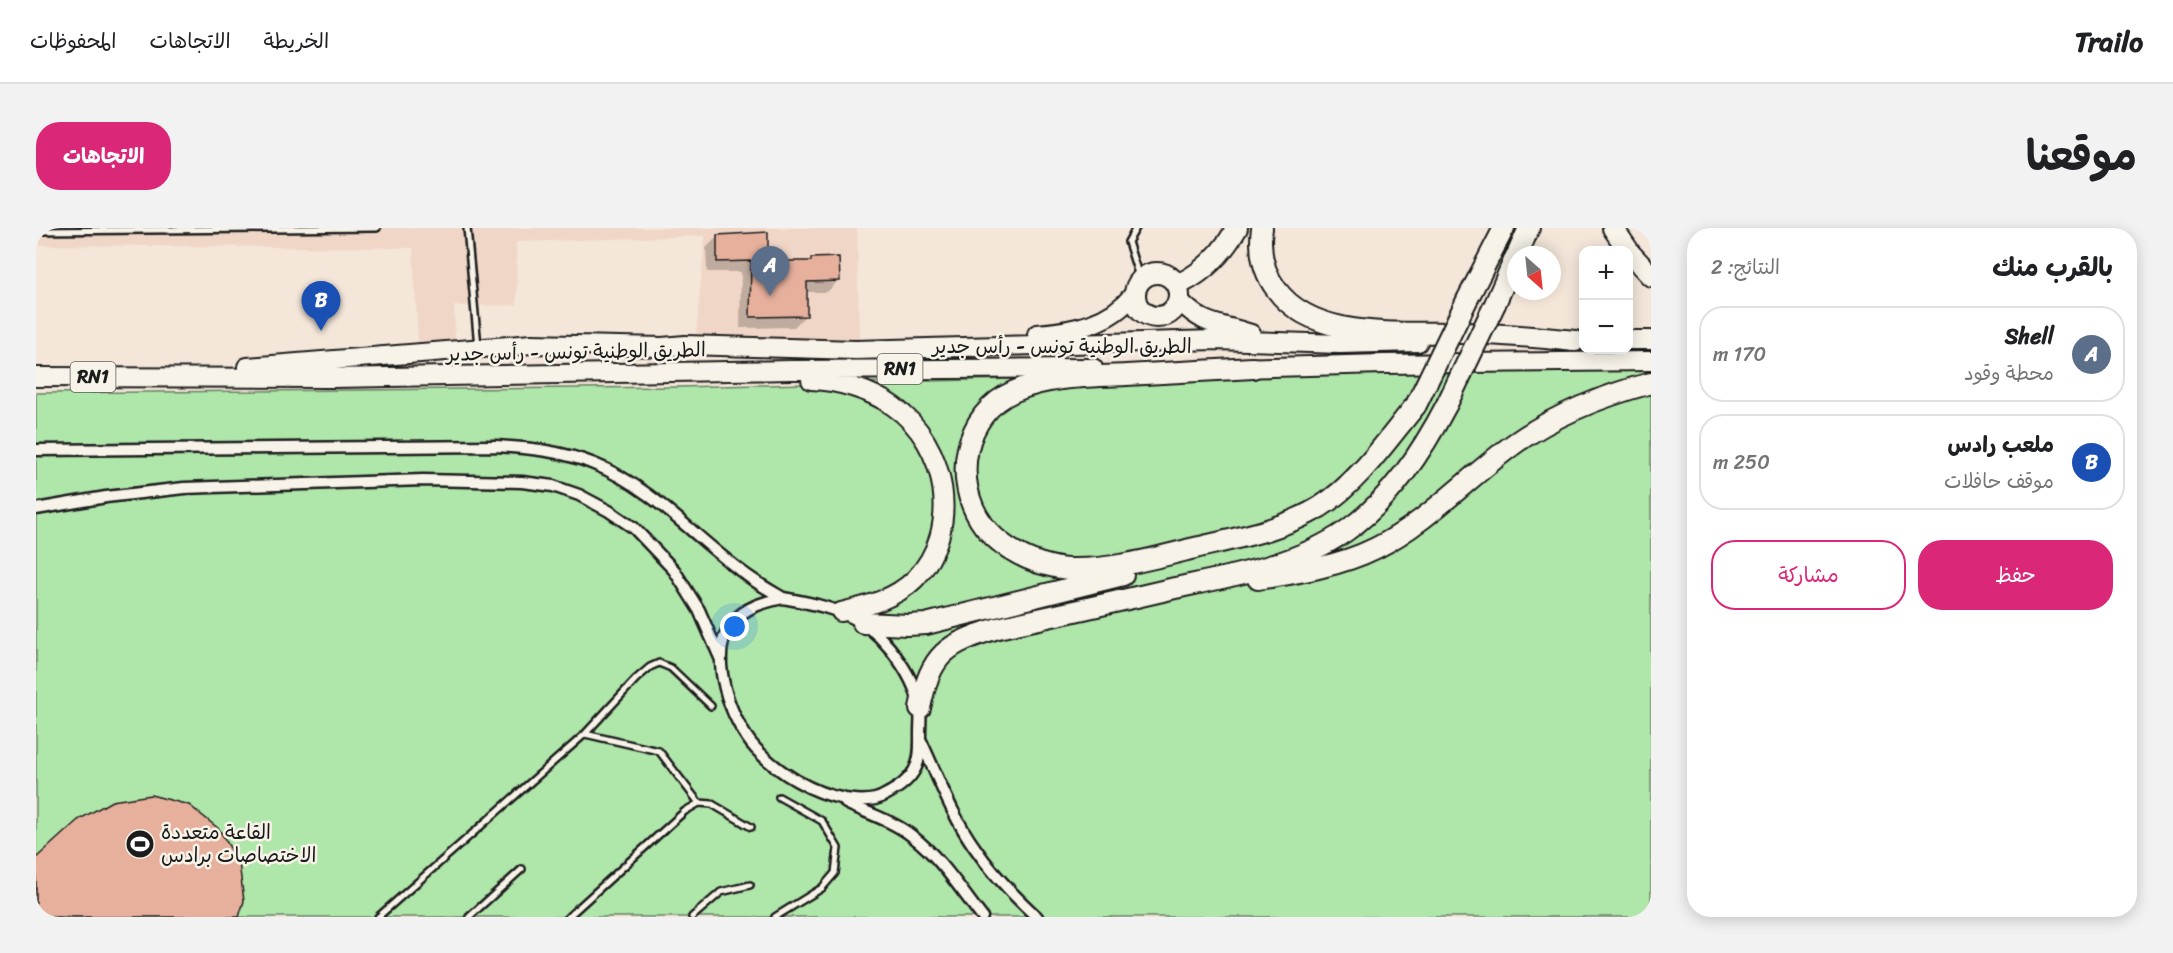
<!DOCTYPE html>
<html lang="ar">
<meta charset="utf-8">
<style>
:root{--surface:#fff;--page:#f2f2f2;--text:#202124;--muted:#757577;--line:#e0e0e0;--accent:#db2777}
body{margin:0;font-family:Sriracha,"Playpen Sans Arabic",sans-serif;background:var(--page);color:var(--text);direction:rtl}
.controls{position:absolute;right:18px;top:18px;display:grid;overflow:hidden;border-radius:12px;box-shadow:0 3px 15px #0003}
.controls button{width:54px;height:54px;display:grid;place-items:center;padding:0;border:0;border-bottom:2px solid var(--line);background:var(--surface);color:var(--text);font:30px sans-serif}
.compass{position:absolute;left:1471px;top:18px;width:54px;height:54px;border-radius:50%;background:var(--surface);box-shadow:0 3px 15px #0003;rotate:153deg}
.you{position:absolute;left:699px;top:399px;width:21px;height:21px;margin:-15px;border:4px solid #fff;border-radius:50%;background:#1a73e8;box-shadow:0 0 0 9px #1a73e833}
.badge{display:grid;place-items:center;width:39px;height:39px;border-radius:50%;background:var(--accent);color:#fff;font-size:20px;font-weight:700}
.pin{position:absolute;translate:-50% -50px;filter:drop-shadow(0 2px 3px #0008)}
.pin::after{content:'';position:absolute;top:32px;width:21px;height:18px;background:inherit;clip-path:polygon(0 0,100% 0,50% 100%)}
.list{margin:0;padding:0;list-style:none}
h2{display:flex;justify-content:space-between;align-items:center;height:78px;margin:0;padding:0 24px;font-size:26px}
h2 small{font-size:20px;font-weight:400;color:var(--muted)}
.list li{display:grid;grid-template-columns:39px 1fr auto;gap:18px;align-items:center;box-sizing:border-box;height:96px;margin:0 12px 12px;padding:0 12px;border:2px solid var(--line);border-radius:24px}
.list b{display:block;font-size:22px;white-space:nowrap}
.list p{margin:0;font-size:20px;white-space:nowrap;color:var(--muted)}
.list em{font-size:20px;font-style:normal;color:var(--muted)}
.actions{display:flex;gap:12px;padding:18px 24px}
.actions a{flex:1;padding:14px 0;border:2px solid var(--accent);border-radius:24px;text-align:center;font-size:21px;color:var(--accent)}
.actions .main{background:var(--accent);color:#fff}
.map{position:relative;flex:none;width:1615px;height:689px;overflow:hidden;direction:ltr;border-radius:24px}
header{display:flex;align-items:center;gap:36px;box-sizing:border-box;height:84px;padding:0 30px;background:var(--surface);border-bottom:2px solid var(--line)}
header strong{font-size:28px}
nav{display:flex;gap:33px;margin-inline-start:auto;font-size:21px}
.intro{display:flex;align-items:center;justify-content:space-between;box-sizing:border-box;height:144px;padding:0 36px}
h1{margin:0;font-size:42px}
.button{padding:15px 27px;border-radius:24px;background:var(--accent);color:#fff;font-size:21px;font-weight:700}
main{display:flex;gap:36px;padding:0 36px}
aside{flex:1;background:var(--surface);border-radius:24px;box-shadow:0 3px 15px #0003}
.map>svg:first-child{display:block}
.built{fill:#f0d6c7}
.green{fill:#afe6aa;stroke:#668163;stroke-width:1.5}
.shadow{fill:#0003}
.building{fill:#e7b09d;stroke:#1c1c1c;stroke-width:1.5}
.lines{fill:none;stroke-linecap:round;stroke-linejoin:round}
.lane-casing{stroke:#1c1c1c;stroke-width:10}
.street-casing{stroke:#1c1c1c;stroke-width:15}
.primary-casing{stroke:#1c1c1c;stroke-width:22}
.highway-casing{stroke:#1c1c1c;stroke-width:24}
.lane{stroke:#f7f3e8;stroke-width:5}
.street{stroke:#f7f3e8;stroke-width:10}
.primary{stroke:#f7f3e8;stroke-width:18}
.highway{stroke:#f7f3e8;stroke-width:20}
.highway-bridge-casing{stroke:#1c1c1c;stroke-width:24;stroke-linecap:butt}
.highway-bridge{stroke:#f7f3e8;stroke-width:20}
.labels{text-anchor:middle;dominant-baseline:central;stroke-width:5;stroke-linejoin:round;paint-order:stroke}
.shield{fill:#f7f3e8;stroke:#5e5c59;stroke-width:1.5}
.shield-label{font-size:18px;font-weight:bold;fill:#1c1c1c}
.street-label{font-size:20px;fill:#1c1c1c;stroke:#f7f3e8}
.poi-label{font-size:20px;fill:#1c1c1c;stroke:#f7f3e8;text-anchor:start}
</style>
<header>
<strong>Trailo</strong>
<nav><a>الخريطة</a><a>الاتجاهات</a><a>المحفوظات</a></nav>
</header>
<div class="intro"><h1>موقعنا</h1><a class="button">الاتجاهات</a></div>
<main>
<aside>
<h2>بالقرب منك<small>النتائج: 2</small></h2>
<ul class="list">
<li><span class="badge" style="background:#5c6f8a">A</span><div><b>Shell</b><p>محطة وقود</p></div><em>170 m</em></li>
<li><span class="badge" style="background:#1a4fb4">B</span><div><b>ملعب رادس</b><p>موقف حافلات</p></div><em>250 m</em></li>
</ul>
<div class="actions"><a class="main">حفظ</a><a>مشاركة</a></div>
</aside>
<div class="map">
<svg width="1615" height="689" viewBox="0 0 1615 689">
<rect width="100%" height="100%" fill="#f4e6d9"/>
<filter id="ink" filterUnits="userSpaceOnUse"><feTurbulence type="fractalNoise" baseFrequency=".0167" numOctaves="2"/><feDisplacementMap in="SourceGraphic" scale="12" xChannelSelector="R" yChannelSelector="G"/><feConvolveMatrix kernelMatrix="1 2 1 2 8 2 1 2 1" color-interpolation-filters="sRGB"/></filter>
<g filter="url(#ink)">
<path class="built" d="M0,0H821L823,117L659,119L669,8L480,14L481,77L418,78L419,113L382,114L377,20L0,17Z"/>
<path class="green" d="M1615,141V689H0V165L641,159L1311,143Z"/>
<path class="shadow" d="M681,9L731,35L773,34L776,31L802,53L791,64H769V88L758,99L704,100L705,44H671L670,20Z"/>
<path class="building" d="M732,4V33H775V30L803,29L804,53L771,54V88L714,89L715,33L681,34V7Z
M115,567L153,577L183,601L203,635L208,673L203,689H0V630L42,592L76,573Z"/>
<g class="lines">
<g class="lane-casing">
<path id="lane" d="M431,0L442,118
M1100,0L1092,14L1104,52
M0,3L341,0
M549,506L623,523L663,575
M342,689L549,506L600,451L614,439L623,435L635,440L675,478
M433,689L486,641
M532,689L649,583L663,575L676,576L715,599
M656,689L685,664L714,657
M739,689L786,660L799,645L802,620L786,593L743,569"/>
</g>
<g class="street-casing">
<path id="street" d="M0,222L460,218C494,220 526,223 558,236C619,260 663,315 716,351C726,358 737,364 747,370
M0,281L70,269L148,260L387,252L486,254L517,258L543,267L573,283L598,300L638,342L663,382L685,432
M747,370C775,375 800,380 825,394C851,410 881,452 884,482C885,490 884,497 884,505C884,516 885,530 879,541C873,553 861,561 849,567C838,574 822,573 809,571C776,565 743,545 720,521C695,494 670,428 696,395C709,379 728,374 747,370Z
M885,513C902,549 916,588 939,620C956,645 978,668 1001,689
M810,575C831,585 857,593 876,608C904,629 925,662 946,689"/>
</g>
<g class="primary-casing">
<path id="primary" d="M1143,72C1168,99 1183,95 1215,106
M1001,106C1038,103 1074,96 1098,66
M1592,112H1615
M211,139L496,116L626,119L649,117L820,122L1179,112L1304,116L1382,114
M1202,140L1348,136L1615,133
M0,149L296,150L755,142L1057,140
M775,152C803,153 834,162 857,178C911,215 927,302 879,351C859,371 831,378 805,384"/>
</g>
<g class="highway-casing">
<path id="highway" d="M1226,0C1223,22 1226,42 1240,61C1278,114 1367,103 1425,105C1463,106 1501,109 1539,113
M1577,0L1592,22
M1592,23L1615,48
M1481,27L1493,0
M1099 67a22 22 0 1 1 44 0a22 22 0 1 1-44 0Z
M1141,57C1168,45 1186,26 1201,0
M1432,70L1468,0
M1459,76L1480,28
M1217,140C1175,142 1133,145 1090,147C1053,149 1014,148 979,163C927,185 915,254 948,298C961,315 982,328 1003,335C1013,338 1024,341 1034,341C1076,342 1119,330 1159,320C1201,310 1246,302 1284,279C1323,254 1351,212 1380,177
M1222,351C1261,345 1304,338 1340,320C1392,294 1432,249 1478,216C1520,186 1566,168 1615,155
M827,395L872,397L890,396L1087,347
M884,480C895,425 910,416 962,400C1021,387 1080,374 1139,360C1196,348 1261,337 1310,303C1355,271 1386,224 1411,176"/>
</g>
<use href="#lane" class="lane"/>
<use href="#street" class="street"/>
<use href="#primary" class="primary"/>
<use href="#highway" class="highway"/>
<g class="highway-bridge-casing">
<path id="highway-bridge" d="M1411,176L1459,76
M1380,177L1432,70"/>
</g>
<use href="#highway-bridge" class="highway-bridge"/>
</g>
</g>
<defs>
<g id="stadium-disc" transform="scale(1.5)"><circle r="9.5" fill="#1c1c1c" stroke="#f7f3e8"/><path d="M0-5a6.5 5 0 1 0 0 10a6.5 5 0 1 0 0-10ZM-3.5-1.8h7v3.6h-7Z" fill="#fff"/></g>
</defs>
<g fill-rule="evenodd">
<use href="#stadium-disc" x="104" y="616"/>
</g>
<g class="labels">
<g class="shield">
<rect x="841.5" y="126" width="45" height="30" rx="4.5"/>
<rect x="34.5" y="134" width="45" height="30" rx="4.5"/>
</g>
<g class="shield-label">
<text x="864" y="141">RN1</text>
<text x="57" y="149">RN1</text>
</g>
<g class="street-label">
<text x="1026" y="118">الطريق الوطنية تونس - رأس جدير</text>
<text transform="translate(540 124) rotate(-1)">الطريق الوطنية تونس - رأس جدير</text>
</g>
<g class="poi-label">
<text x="125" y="604">القاعة متعددة<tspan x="125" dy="23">الاختصاصات برادس</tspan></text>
</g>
</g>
</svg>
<div class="controls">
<button>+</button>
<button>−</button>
</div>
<svg class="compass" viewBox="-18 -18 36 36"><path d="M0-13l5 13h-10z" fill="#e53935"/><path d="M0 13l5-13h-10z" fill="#757577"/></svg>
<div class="you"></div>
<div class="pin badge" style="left:734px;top:68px;background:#5c6f8a">A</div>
<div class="pin badge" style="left:285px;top:103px;background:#1a4fb4">B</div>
</div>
</main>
